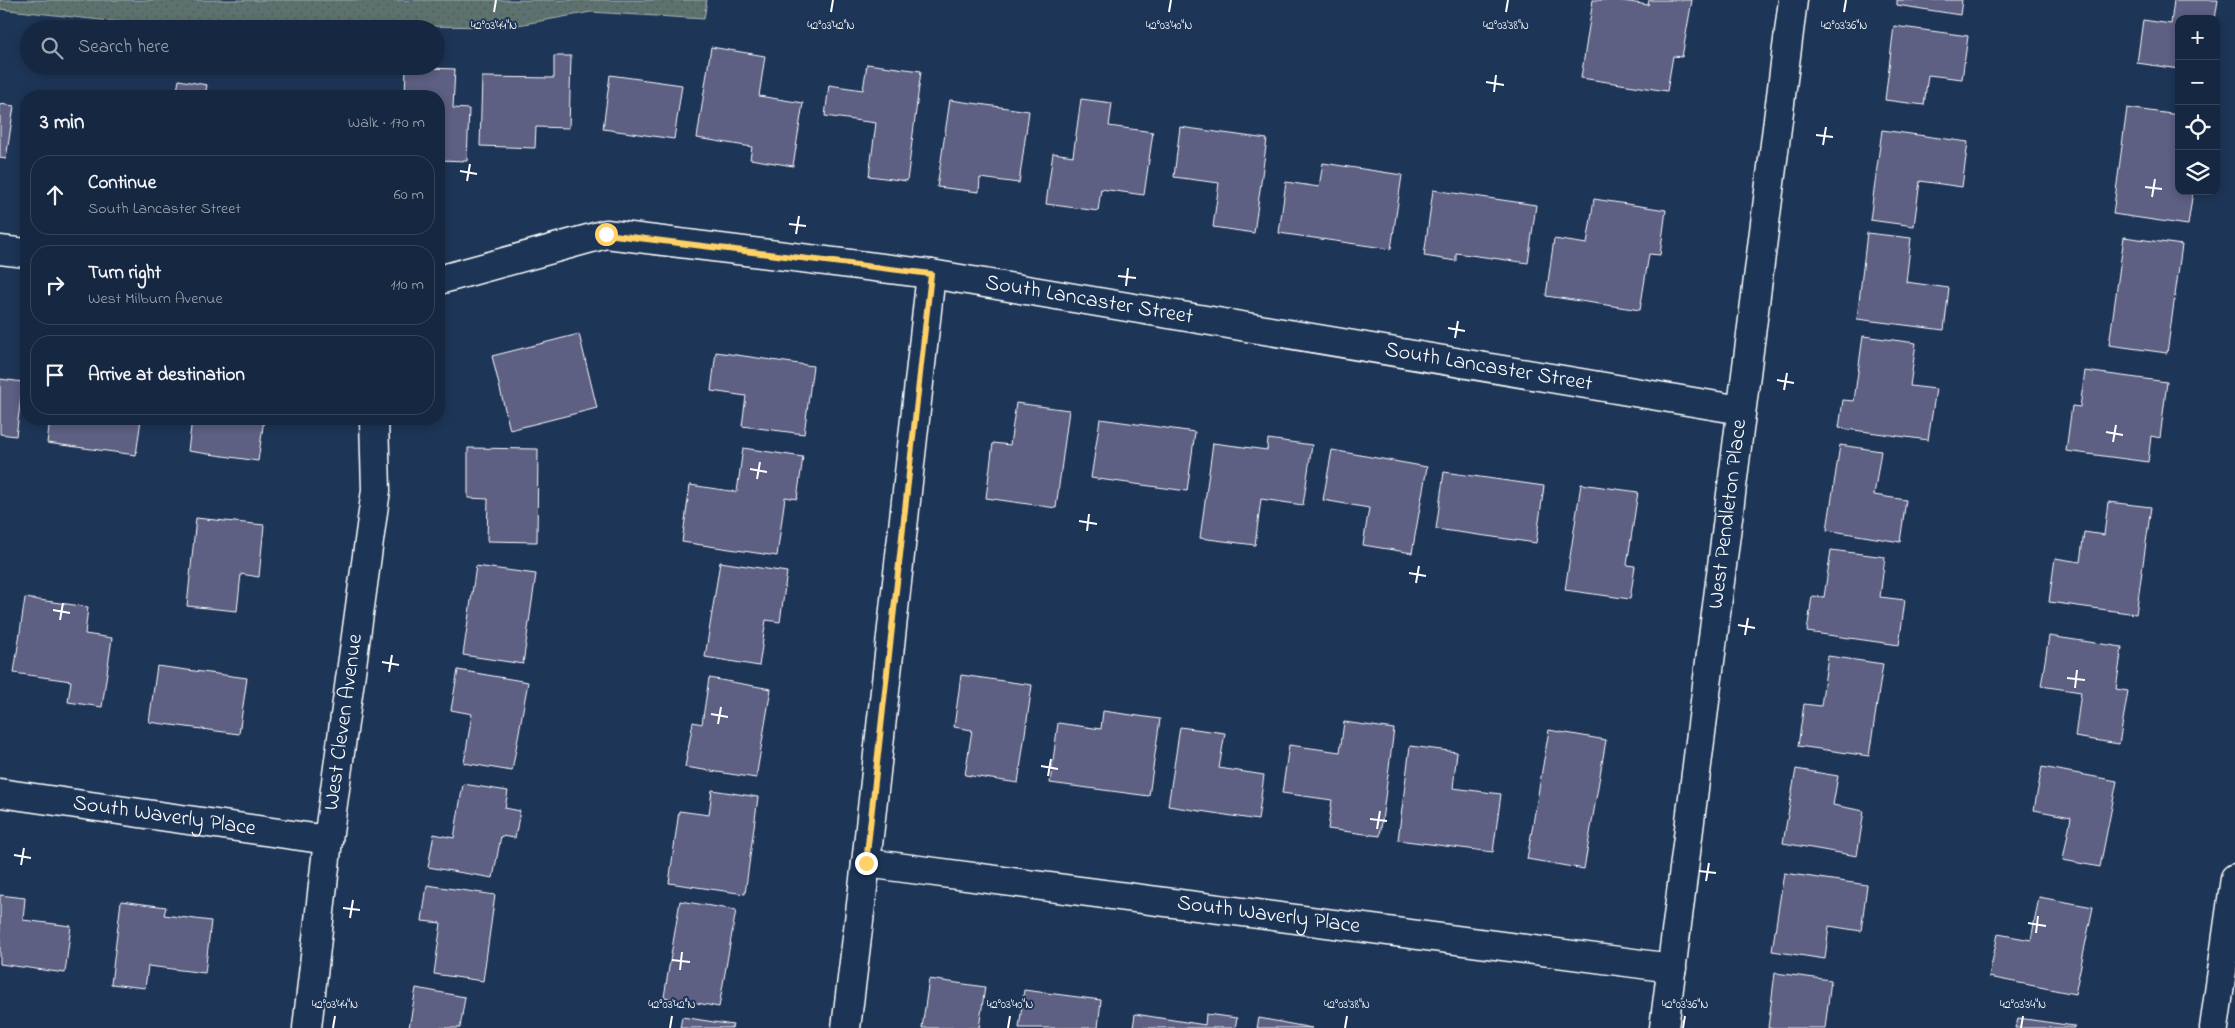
<!DOCTYPE html>
<meta charset="utf-8">
<style>
:root{--surface:#162841;--page:#23344c;--text:#f1f3f6;--muted:#9ea6b1;--line:#35445a}
body{margin:0;font-family:"Indie Flower",sans-serif;background:var(--page);color:var(--text)}
.controls{position:absolute;right:15px;top:15px;display:grid;overflow:hidden;border-radius:10px;box-shadow:0 2px 8px #0003}
.controls button{width:45px;height:45px;display:grid;place-items:center;padding:0;border:0;border-bottom:1px solid var(--line);background:var(--surface);color:var(--text);font:25px sans-serif}
.stop{position:absolute;width:15px;height:15px;margin:-11px;border:4px solid #ffd166;border-radius:50%;background:#fff}
.stop.end{background:#ffd166;border-color:#fff;box-shadow:0 1px 5px #0008}
.list{margin:0;padding:0;list-style:none}
h2{display:flex;justify-content:space-between;align-items:center;height:65px;margin:0;padding:0 20px;font-size:21px}
h2 small{font-size:16px;font-weight:400;color:var(--muted)}
.list li{display:grid;grid-template-columns:32px 1fr auto;gap:15px;align-items:center;box-sizing:border-box;height:80px;margin:0 10px 10px;padding:0 10px;border:1px solid var(--line);border-radius:20px}
.list b{display:block;font-size:19px;white-space:nowrap}
.list p{margin:0;font-size:16px;white-space:nowrap;color:var(--muted)}
.list em{font-size:16px;font-style:normal;color:var(--muted)}
.icon{flex:none;width:28px;height:28px;fill:none;stroke:currentColor;stroke-width:2;stroke-linecap:round;stroke-linejoin:round}
.map{position:relative;flex:none;width:2235px;height:1028px;overflow:hidden}
.search{position:absolute;background:var(--surface);box-shadow:0 2px 8px #0003;left:20px;top:20px;width:425px;height:55px;display:flex;align-items:center;gap:12px;box-sizing:border-box;padding:0 18px;border-radius:28px;color:var(--muted);font-size:19px}
.panel{position:absolute;background:var(--surface);box-shadow:0 2px 8px #0003;left:20px;top:90px;width:425px;height:335px;border-radius:20px}
.map>svg:first-child{display:block}
.grass{fill:url(#grass-dots);stroke:#aeb8b6}
.building{fill:#5d5f83;stroke:#fff}
.lines{fill:none;stroke-linecap:round;stroke-linejoin:round}
.minor-casing{stroke:#fff;stroke-width:31}
.minor{stroke:#1d3557;stroke-width:28}
.route{stroke:#ffd166;stroke-width:6}
.ticks{fill:none;stroke:#fff;stroke-width:2}
.labels{text-anchor:middle;dominant-baseline:central;stroke-width:4;stroke-linejoin:round;paint-order:stroke}
.street-label{font-size:22px;fill:#fff;stroke:#1d3557}
.ticks-label{font-size:12px;text-anchor:middle;fill:#fff;stroke:#1d3557;stroke-width:4;stroke-linejoin:round;paint-order:stroke}
</style>
<div class="map">
<svg width="2235" height="1028" viewBox="0 0 2235 1028">
<defs>
<pattern id="grass-dots" width="8" height="8" patternUnits="userSpaceOnUse" patternTransform="scale(1.25)"><rect width="8" height="8" fill="#5d726e"/><path d="M2 2h.1M6 6h.1" fill="none" stroke="#535b5a" stroke-width="1.8" stroke-linecap="round"/></pattern>
</defs>
<rect width="100%" height="100%" fill="#1d3557"/>
<filter id="ink" filterUnits="userSpaceOnUse"><feTurbulence type="fractalNoise" baseFrequency=".02" numOctaves="2"/><feDisplacementMap in="SourceGraphic" scale="10" xChannelSelector="R" yChannelSelector="G"/><feConvolveMatrix kernelMatrix="1 2 1 2 8 2 1 2 1" color-interpolation-filters="sRGB"/></filter>
<g filter="url(#ink)">
<path class="grass" d="M0,0H707L704,19L591,12L507,27L128,23L0,9Z"/>
<path class="building" d="M1593,0H1617L1648,5L1649,0H1692L1682,57L1673,56L1667,91L1581,78Z
M1897,0H1962L1960,15L1897,5Z
M2174,0H2218L2215,19H2179V69L2137,63L2143,20L2171,24Z
M1894,26L1968,36L1962,79L1928,75L1924,105L1885,100Z
M711,47L765,56L759,96L803,103L793,166L750,159L752,147L697,138Z
M554,56H571L569,128L536,127L535,148L480,146L482,77L554,78Z
M867,64L921,71L907,181L869,176L876,123L825,116L829,85L863,90Z
M406,67L455,69L453,108L469,109L467,161L439,160V96H405Z
M610,75L682,85L674,139L603,129Z
M179,80L207,85L205,96H176Z
M1081,99L1112,103L1109,126L1153,132L1144,195L1101,189L1098,211L1046,204L1053,153L1073,156Z
M950,100L1029,111L1019,183L980,178L979,192L937,187Z
M0,104L14,106L6,159L0,158Z
M2127,108L2179,115V191H2193L2188,225L2113,214Z
M1180,127L1267,139L1254,233L1213,227L1219,183L1174,177Z
M1882,130L1968,142L1962,187L1920,181L1914,226L1870,220Z
M1323,163L1402,175L1391,249L1279,233L1286,182L1319,187Z
M1433,190L1536,205L1528,263L1456,253V261L1424,256Z
M1594,199L1666,210L1660,255L1649,254L1640,310L1546,296L1554,239L1587,244Z
M1867,233L1911,238L1906,282L1949,288L1944,330L1857,319Z
M2124,237L2182,245L2167,353L2109,345Z
M579,334L597,408L510,430L492,356Z
M1863,336L1916,343L1910,386L1936,389L1928,440L1839,428L1843,400L1854,401Z
M716,352L813,366L804,434L742,426L746,396L711,391Z
M2085,371L2167,382L2160,438L2151,436L2148,462L2066,451L2072,406L2080,407Z
M0,379L23,382L16,436L0,434Z
M1016,403L1069,410L1056,508L986,498L993,443L1010,445Z
M50,419H141L136,455L47,443Z
M192,419H264L258,461L188,451Z
M1100,419L1195,432L1187,491L1091,478Z
M1268,439L1312,445L1303,505L1261,499L1255,545L1200,538L1213,443L1267,450Z
M1840,445L1881,451L1874,495L1906,500L1900,542L1827,530Z
M468,448L538,449L537,542L487,541L488,499L468,498Z
M743,448L803,457L797,499L785,497L777,556L682,542L690,485L737,492Z
M1332,450L1427,467L1412,553L1363,545L1369,508L1323,500Z
M1444,472L1544,486L1536,543L1436,529Z
M1581,484L1638,492L1627,565L1635,566L1630,599L1565,590Z
M2108,502L2151,507L2136,614L2049,602L2055,558L2080,562L2084,532L2104,535Z
M196,518L264,525L259,577L241,574L237,611L187,606Z
M1831,550L1885,557L1880,597L1905,600L1899,645L1807,632L1812,596L1824,597Z
M720,562L787,572L780,622L766,620L759,666L705,657Z
M476,566L536,574L523,664L463,655Z
M25,598L88,607L85,634L112,638L102,707L68,702L71,681L14,673Z
M2049,636L2122,647L2116,689L2128,691L2119,744L2075,737L2081,692L2041,686Z
M1828,656L1883,664L1869,756L1798,746L1804,704L1821,706Z
M157,666L247,678L239,734L149,722Z
M458,670L528,682L512,771L464,763L472,714L451,710Z
M961,675L1032,685L1018,783L965,775L972,730L954,727Z
M709,678L771,689L756,778L685,767L693,722L702,724Z
M1103,711L1160,719L1149,796L1050,783L1058,723L1101,729Z
M1344,722L1394,729L1380,836L1328,829L1332,800L1282,793L1289,745L1340,752Z
M1180,727L1225,733L1219,768L1264,775L1258,820L1168,806Z
M1549,730L1606,740L1584,869L1527,859Z
M1410,746L1457,752L1453,788L1501,794L1493,852L1398,840Z
M2042,767L2117,781L2100,867L2063,860L2071,817L2034,810Z
M1796,769L1838,776L1833,805L1864,811L1857,856L1783,843Z
M463,784L508,791L505,808L520,811L515,838L501,836L493,878L428,867L434,834L454,838Z
M712,790L758,797L745,894L669,883L679,811L709,815Z
M1784,873L1867,885L1861,931L1829,926L1825,959L1772,951Z
M427,885L495,895L483,981L434,974L441,923L422,921Z
M0,895L25,898L23,920L71,926L65,973L0,964Z
M2039,897L2093,907L2075,994L1989,977L1998,934L2031,940Z
M121,901L166,907L164,915L211,921L205,973L148,966L145,988L111,984Z
M680,901L736,910L719,1007L664,997Z
M1775,973L1831,980L1825,1028H1768Z
M929,979L985,987L979,1028H922Z
M416,988L465,997L460,1028H409Z
M1024,990L1101,1000L1098,1028H1019Z
M1135,1014L1205,1025L1206,1014L1237,1018L1235,1028H1133Z
M682,1017L733,1025L732,1028H680Z
M1259,1018L1312,1028H1257Z
M2018,1018L2074,1026V1028H2016Z"/>
<g class="lines">
<g class="minor-casing">
<g id="minor">
<path d="M0,250L26,253"/>
<path id="s1" d="M439,280L606,234L931,274L1741,410"/>
<path id="s2" d="M0,793L328,840"/>
<path id="s3" d="M866,863L1672,968"/>
<path id="s4" d="M307,1028L328,840L376,490L374,419"/>
<path d="M846,1028L866,863L931,274"/>
<path id="s5" d="M1664,1028L1793,0"/>
<path d="M2214,1028L2235,878"/>
</g>
</g>
<use href="#minor" class="minor"/>
</g>
</g>
<g class="lines" filter="url(#ink)">
<path class="route" d="M606,234L931,274L866,863"/>
</g>
<path class="ticks" d="M494,12L496,0M831,12L833,0M1169,12L1171,0M1506,12L1508,0M1844,12L1846,0M1486,82L1504,85M1494,92L1496,75M1816,135L1833,137M1823,145L1826,127M460,171L477,174M467,181L470,164M2145,187L2162,189M2152,197L2155,179M789,224L806,226M796,234L799,216M1118,276L1136,278M1126,286L1128,268M1448,328L1465,331M1455,338L1458,321M1777,380L1794,383M1784,390L1787,373M2106,432L2123,435M2113,442L2116,425M750,469L767,472M757,479L760,462M1079,521L1097,524M1087,531L1089,514M1409,573L1426,576M1416,583L1419,566M53,610L70,613M60,620L63,603M1738,625L1755,628M1745,635L1748,618M382,662L399,665M389,672L392,655M2067,678L2085,680M2075,688L2077,670M711,714L728,717M718,724L721,707M1041,766L1058,769M1048,776L1051,759M1370,819L1387,821M1377,829L1380,811M14,855L31,858M21,865L24,848M1699,871L1716,873M1706,881L1709,863M343,908L360,910M350,918L353,900M2028,923L2046,926M2036,933L2038,916M672,960L690,962M680,970L682,952M333,1028L335,1016M670,1028L672,1016M1008,1028L1010,1016M1345,1028L1347,1016M1683,1028L1685,1016M2021,1028L2023,1016"/>
<g class="labels">
<g class="street-label">
<text stroke="none"><textPath href="#s1" startOffset="661">South Lancaster Street</textPath></text>
<text stroke="none"><textPath href="#s1" startOffset="1066">South Lancaster Street</textPath></text>
<text stroke="none"><textPath href="#s5" startOffset="518">West Pendleton Place</textPath></text>
<text stroke="none"><textPath href="#s4" startOffset="308">West Cleven Avenue</textPath></text>
<text stroke="none"><textPath href="#s2" startOffset="166">South Waverly Place</textPath></text>
<text stroke="none"><textPath href="#s3" startOffset="406">South Waverly Place</textPath></text>
</g>
</g>
<g class="ticks-label">
<text x="494" y="29">42°03'44"N</text>
<text x="831" y="29">42°03'42"N</text>
<text x="1169" y="29">42°03'40"N</text>
<text x="1506" y="29">42°03'38"N</text>
<text x="1844" y="29">42°03'36"N</text>
<text x="335" y="1008">42°03'44"N</text>
<text x="672" y="1008">42°03'42"N</text>
<text x="1010" y="1008">42°03'40"N</text>
<text x="1347" y="1008">42°03'38"N</text>
<text x="1685" y="1008">42°03'36"N</text>
<text x="2023" y="1008">42°03'34"N</text>
</g>
</svg>
<div class="controls">
<button>+</button>
<button>−</button>
<button><svg class="icon" aria-label="locate" viewBox="0 0 24 24"><circle cx="12" cy="12" r="6"/><path d="M12 2v4M12 18v4M2 12h4M18 12h4"/></svg></button>
<button><svg class="icon" aria-label="layers" viewBox="0 0 24 24"><path d="M12 4l9 5-9 5-9-5zM3 14l9 5 9-5"/></svg></button>
</div>
<div class="stop" style="left:606px;top:234px"></div>
<div class="stop end" style="left:866px;top:863px"></div>
<div class="search"><svg class="icon" aria-label="search" viewBox="0 0 24 24"><circle cx="10" cy="10" r="6"/><path d="M15 15l6 6"/></svg>Search here</div>
<section class="panel">
<h2>3 min<small>Walk · 170 m</small></h2>
<ul class="list">
<li><svg class="icon" aria-label="ahead" viewBox="0 0 24 24"><path d="M12 20V5M6 11l6-6 6 6"/></svg><div><b>Continue</b><p>South Lancaster Street</p></div><em>60 m</em></li>
<li><svg class="icon" aria-label="right" viewBox="0 0 24 24"><path d="M7 20v-9h11M14 6l5 5-5 5"/></svg><div><b>Turn right</b><p>West Milburn Avenue</p></div><em>110 m</em></li>
<li><svg class="icon" aria-label="arrive" viewBox="0 0 24 24"><path d="M6 21V4h12l-3 4 3 4H6"/></svg><div><b>Arrive at destination</b></div></li>
</ul>
</section>
</div>
